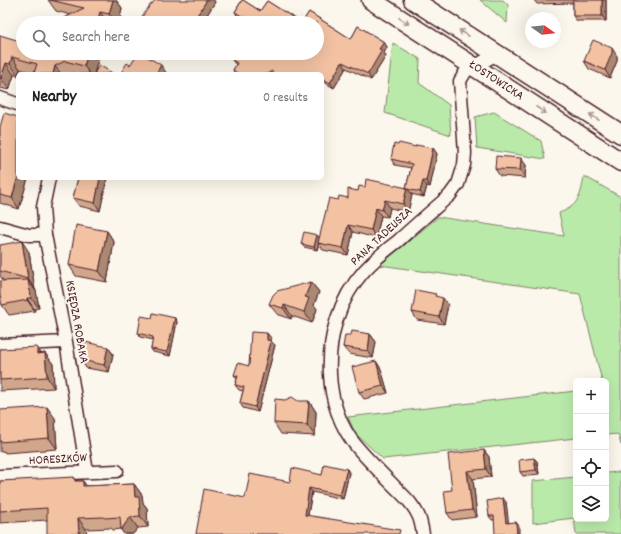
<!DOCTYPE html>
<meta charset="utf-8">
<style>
:root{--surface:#fff;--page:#f6f6f6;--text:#222;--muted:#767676;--line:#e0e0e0}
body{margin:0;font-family:Dekko,sans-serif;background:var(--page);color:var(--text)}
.controls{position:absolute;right:12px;bottom:12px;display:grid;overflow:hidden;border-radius:6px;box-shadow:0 4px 16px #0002}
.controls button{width:36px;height:36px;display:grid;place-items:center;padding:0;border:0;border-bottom:1px solid var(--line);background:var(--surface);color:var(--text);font:20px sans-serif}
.compass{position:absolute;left:525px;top:12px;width:36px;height:36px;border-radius:50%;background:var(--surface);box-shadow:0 4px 16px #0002;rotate:105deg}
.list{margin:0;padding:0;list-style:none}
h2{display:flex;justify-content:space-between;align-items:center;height:52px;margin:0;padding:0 16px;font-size:17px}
h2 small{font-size:13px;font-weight:400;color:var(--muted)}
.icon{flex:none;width:22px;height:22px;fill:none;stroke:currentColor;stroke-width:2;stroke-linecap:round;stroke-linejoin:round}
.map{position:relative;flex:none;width:621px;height:534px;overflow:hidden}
.search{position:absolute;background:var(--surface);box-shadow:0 4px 16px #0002;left:16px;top:16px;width:308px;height:44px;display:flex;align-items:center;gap:10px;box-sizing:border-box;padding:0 14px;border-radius:22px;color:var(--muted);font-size:15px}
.panel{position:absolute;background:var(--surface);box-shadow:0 4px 16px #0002;left:16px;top:72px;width:308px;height:108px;border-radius:6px}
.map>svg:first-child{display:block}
.green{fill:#b9eaaa;stroke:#82846a}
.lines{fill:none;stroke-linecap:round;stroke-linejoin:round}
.street-casing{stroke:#4a1f2b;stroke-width:15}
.secondary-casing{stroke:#4a1f2b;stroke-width:21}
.street{stroke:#fbf7ec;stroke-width:12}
.secondary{stroke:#fbf7ec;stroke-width:18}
.wall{fill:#d1a78c;stroke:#4a1f2b}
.shaded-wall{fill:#aa8872;stroke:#4a1f2b}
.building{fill:#f3c2a3;stroke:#4a1f2b}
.oneway{stroke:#ab9695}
.labels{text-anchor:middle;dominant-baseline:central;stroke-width:4;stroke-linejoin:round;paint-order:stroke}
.street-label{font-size:13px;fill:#4a1f2b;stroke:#fbf7ec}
</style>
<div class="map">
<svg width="621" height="534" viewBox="0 0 621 534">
<rect width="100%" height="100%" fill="#fbf7ec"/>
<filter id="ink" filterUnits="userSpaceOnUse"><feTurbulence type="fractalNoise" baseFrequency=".025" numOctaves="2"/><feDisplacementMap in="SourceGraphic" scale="8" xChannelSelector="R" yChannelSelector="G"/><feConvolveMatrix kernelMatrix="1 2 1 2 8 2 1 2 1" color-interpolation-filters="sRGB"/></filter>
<g filter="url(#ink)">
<path class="green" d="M480,0H503L508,5L507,23Z
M393,43L420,59L419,83L449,105L451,135L385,113Z
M494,112L541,141L545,159L477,148L475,117Z
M584,176L621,197V445L618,434L606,435V381H602L580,294L380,265L438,217L564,236L559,213C579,206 581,195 584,176Z
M576,391V438L383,459L355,433L348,417Z
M621,472V534H576L574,518L533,523V481L576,477V519H606V473Z"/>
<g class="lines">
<g class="street-casing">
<path id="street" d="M0,98L17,104
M49,178L43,207L45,235L66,342L87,472
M0,227L29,235H45
M0,345L66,342
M0,476L117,471
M423,534C422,528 421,522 419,517C414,505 405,497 396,488C383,475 369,461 357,447C340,427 331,400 330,374C328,337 339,299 364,271C374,260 386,250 398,241C415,225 433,210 450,195L458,184L464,165L465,153L460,81L466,71L497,54"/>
</g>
<g class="secondary-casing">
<path id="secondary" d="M371,0L621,162
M413,0L621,134"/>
</g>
<use href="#street" class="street"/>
<use href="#secondary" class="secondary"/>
</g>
<path class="wall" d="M48,0H116L122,8L119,23H54L71,15L56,11Z
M242,0H243L260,11L267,1L302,23L309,12L351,39L358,26L384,42L387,47L384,53L386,56L371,80L346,68L334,88L322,81V74H235L233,70L236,65L232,60L237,53H254L263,58L266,53H317V23H248L238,17L235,12Z
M534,0H606V21H577L573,16V3L537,4Z
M215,2L202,23H145L141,18L152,4Z
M0,35L23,53H100L94,73L114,74H77L73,73L71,74H35L34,73L20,69L19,74H18V76L14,75L9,90L0,88Z
M617,56V61L610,78L589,69L584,61Z
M0,127L18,178H28L19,209L0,203Z
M416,147L433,148L437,154L430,187L427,186L424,197L411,194L412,195L408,212L390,208L388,217L381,216L376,238L353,232L348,255L323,250L319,243L317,250L304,247L301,244L319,238L338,200L348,198L358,191L365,187L406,188L411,168L395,165L391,159Z
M526,165L525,178L500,176L495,169Z
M78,178H107L100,211L79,206L73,198Z
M107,231L114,242L107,282L76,276L69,265Z
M0,245L29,252L35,290V289L36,291L39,308L34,309L35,311L9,315L2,305L6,281L3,280L0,276Z
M311,282L319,292L314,305L317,309L312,323L292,316L291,319L277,314L269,304Z
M448,305L444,324L417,320L412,312Z
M152,318H175L177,322L170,356L153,352L151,349L153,340L140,337L138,333Z
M370,334L376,342L373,358L349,354L343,347L351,335Z
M271,338L270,341H271L275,345L258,412L243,408L240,403L243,391L239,390L235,385L237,379L234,375L249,366Z
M108,347L113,354L109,372L86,368L81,360Z
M0,349L41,354L45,353L53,364L54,388L0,391Z
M376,361L381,369L388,393L364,399L359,392Z
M309,401L316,412L315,436L281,434L274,423Z
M0,410L55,418L57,449L5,453L4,451L0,452Z
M484,450L489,457L491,477L473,479L477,517L452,520L447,513L452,490Z
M534,458L537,461L539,474L523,476L520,472Z
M347,469L349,473L343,499L312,492L308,515L196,534L245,498L290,482Z
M0,481H83L86,486L134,484L142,495L143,503L147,508L148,527L138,528L133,534H124L121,529L113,530L111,528L86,529L47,520L0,523Z
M506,502L508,522L519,526L494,520H492L489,516Z"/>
<path class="shaded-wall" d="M113,0H116L122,8L119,23H116L109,14Z
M207,0H214L215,2L202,23H192Z
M602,0H606V21L602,16Z
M100,12L108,23H97Z
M384,42L387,47L384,53L386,56L371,80L368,74L379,49Z
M612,48L617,56V61L610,78L605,70Z
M88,53H100L94,74H90L84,66Z
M12,57L20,69L18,75L10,64Z
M342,62L346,68L334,88L330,83Z
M6,63L14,75L9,90L1,78Z
M161,65L167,74H156Z
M55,66L61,74H53Z
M433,148L437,154L430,187L426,181Z
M521,158L526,165L525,178L520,170Z
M18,176V178H28L19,209L12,198Z
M100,178H107L100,211L95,203Z
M423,181L427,186L424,197L420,192Z
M407,188L412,195L408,212L403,204Z
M385,200L390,208L388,217L382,210Z
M376,208L381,216L376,238L371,230Z
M348,225L353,232L348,255L343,248Z
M107,231L114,242L107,282L99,271Z
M317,235L320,239L317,250L314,247Z
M22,241L29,252L35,290L28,279Z
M28,280L36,291L39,308L31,298Z
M311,282L319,292L314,305L317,309L312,323L304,312L305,297Z
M27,298L34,309L35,311L27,300Z
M443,298L448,305L444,324L439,317Z
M284,305L292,316L291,319L283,308Z
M175,318L177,322L170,356L167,352Z
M267,333L271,338L270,345L267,340Z
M370,334L376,342L373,358L368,351Z
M271,341L275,345L258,412L255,407Z
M37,347L44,358L37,354Z
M108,347L113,354L109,372L104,365Z
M45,353L53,364L54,388L47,377Z
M376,361L381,369L388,393L383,386Z
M309,401L316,412L315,436L307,425Z
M47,407L55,418L57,449L49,438Z
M484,450L489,457L491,477L486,469Z
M534,458L537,461L539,474L536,470Z
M347,469L349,473L343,499L340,495Z
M467,471L473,479L477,517L472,510Z
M74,477L82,488L75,481Z
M83,481L91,492L83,486Z
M134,484L142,495L143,503L147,508L148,527L140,516L135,497Z
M309,488L312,492L307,519L305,515Z
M503,498L506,502L509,526L506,523Z
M130,517L138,528L133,534H124L121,530Z
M78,518L86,529L87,534H79Z
M516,522L519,526V534H517Z"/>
<path class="building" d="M50,0H113L109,14L100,12L97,23H54L84,8Z
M155,0H207L192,23H149L141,18L151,4H152Z
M242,0H243L260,11L267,1L302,23L309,12L351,39L358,26L384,42L379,49L382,50L368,74L342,62L330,83L322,78V74H275L271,71L269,74H239L233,70L237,63L232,60L237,53H254L263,58L266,53H317V23H253L235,12Z
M573,0H602V16H573Z
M0,35L23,42V53H88L84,66L65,61L55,66L53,74H37L34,73L37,64L12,57L10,64L6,63L1,78H0Z
M593,40L612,48V53L605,70L584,61Z
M138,53H141L161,65L156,74H120L127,63L130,65Z
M99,65L114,74H94Z
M4,113L18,117V176L12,198L0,195V127Z
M399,143L416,147V145L433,148L426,181H423L420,192L407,189L406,188L412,164L391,159L394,144L398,145Z
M496,156L521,158L520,170L495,169Z
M78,178H100L95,203L73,198Z
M366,179L407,188L403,204L385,200L382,210L376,208L371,230L348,225L343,248L318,243L329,198L338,200L339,196L348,198V189L358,191L359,186L365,187Z
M76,225L107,231L99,271L69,265Z
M304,232L317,235L314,247L301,244Z
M22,241L28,279L0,271V245Z
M28,280L31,298H27V300L2,305L0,295V281Z
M311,282L305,297L309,298L304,312L284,305L283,308L269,304L273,295L277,291Z
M416,290L436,294L435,296L443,298L439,317L412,312Z
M153,313L175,318L167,352L151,349L153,337L138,333L141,316L152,318Z
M352,331L370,334L368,351L343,347L345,335H351Z
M251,332L267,333V340L271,341L255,407L240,403L244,387L235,385L238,376L234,375L238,363L249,366Z
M85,342L108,347L104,365L81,360Z
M37,347V354L45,353L47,377L0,380V349Z
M376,361L383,386L359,392L352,367Z
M292,397L298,401H309L307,425L274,423L275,399L285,400Z
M47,407L49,438L0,442V410Z
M484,450L486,469L467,471L472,510L447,513L444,491L452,490L448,454Z
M534,458L536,470L520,472L519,460Z
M324,464L347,469L340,495L309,488L305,515L400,530L399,534H196L204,489L245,498L250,474L290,482L292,468L322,475Z
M74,477L75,481H83V486L134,484L135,497H139L140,516L130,517L121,530L120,517L105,518L103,517L78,518L79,534H47V508L0,511V481Z
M503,498L506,523L516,522L517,534H495L494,516H489L487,501Z"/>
<defs><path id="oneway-shaft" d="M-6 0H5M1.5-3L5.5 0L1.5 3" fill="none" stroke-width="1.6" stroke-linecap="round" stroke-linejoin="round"/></defs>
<g class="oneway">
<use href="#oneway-shaft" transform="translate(404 21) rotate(33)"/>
<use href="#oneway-shaft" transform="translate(464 33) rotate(-147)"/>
<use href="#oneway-shaft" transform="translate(541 110) rotate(33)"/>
<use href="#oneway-shaft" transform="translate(594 117) rotate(-147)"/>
</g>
</g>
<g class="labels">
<g class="street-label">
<text transform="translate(496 81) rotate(33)">ŁOSTOWICKA</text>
<text transform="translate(382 237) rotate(-43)">PANA TADEUSZA</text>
<text transform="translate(76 322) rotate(80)">KSIĘDZA ROBAKA</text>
<text transform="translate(58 460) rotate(-3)">HORESZKÓW</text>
</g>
</g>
</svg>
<div class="controls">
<button>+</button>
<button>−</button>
<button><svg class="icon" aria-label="locate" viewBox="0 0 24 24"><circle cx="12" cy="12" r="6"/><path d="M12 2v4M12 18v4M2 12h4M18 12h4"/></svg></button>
<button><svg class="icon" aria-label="layers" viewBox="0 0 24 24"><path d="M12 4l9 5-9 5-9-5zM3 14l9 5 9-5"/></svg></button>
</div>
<svg class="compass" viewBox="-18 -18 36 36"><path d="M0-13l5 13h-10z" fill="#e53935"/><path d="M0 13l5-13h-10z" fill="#767676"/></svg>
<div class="search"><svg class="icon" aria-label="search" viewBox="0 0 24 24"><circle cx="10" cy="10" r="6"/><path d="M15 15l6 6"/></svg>Search here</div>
<section class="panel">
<h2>Nearby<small>0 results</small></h2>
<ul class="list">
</ul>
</section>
</div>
